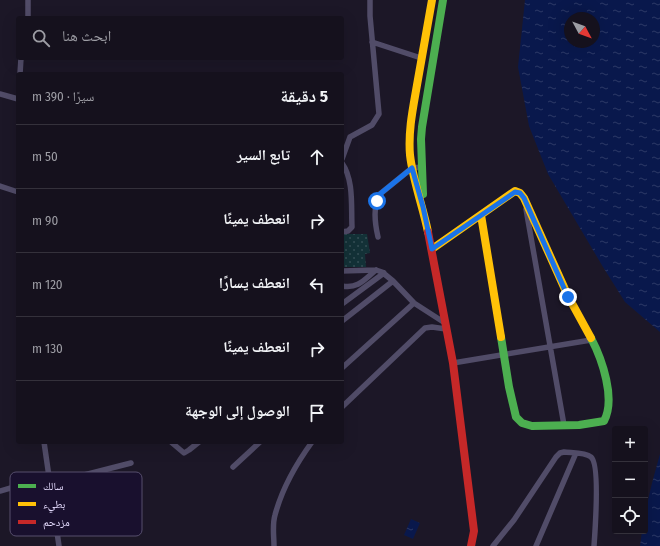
<!DOCTYPE html>
<html lang="ar">
<meta charset="utf-8">
<style>
:root{--surface:#15111d;--page:#221f2a;--text:#f1f3f6;--muted:#9d9da4;--line:#34313b}
body{margin:0;font-family:"Fira Sans Condensed","Noto Naskh Arabic",sans-serif;background:var(--page);color:var(--text);direction:rtl}
.controls{position:absolute;right:12px;bottom:12px;display:grid;overflow:hidden;border-radius:4px;box-shadow:0 4px 16px #0002}
.controls button{width:36px;height:36px;display:grid;place-items:center;padding:0;border:0;border-bottom:1px solid var(--line);background:var(--surface);color:var(--text);font:20px sans-serif}
.compass{position:absolute;left:564px;top:12px;width:36px;height:36px;border-radius:50%;background:var(--surface);box-shadow:0 4px 16px #0002;rotate:131deg}
.stop{position:absolute;width:12px;height:12px;margin:-9px;border:3px solid #1a73e8;border-radius:50%;background:#fff}
.stop.end{background:#1a73e8;border-color:#fff;box-shadow:0 1px 4px #0008}
.list{margin:0;padding:0;list-style:none}
h2{display:flex;justify-content:space-between;align-items:center;height:52px;margin:0;padding:0 16px;font-size:17px}
h2 small{font-size:13px;font-weight:400;color:var(--muted)}
.list li{display:grid;grid-template-columns:26px 1fr auto;gap:12px;align-items:center;box-sizing:border-box;height:64px;padding:0 16px;border-top:1px solid var(--line)}
.list b{display:block;font-size:15px;white-space:nowrap}
.list em{font-size:13px;font-style:normal;color:var(--muted)}
.icon{flex:none;width:22px;height:22px;fill:none;stroke:currentColor;stroke-width:2;stroke-linecap:round;stroke-linejoin:round}
.map{position:relative;flex:none;width:660px;height:546px;overflow:hidden;direction:ltr}
.search{position:absolute;background:var(--surface);box-shadow:0 4px 16px #0002;left:16px;top:16px;width:328px;height:44px;display:flex;align-items:center;gap:10px;box-sizing:border-box;padding:0 14px;border-radius:4px;color:var(--muted);font-size:15px}
.panel{position:absolute;background:var(--surface);box-shadow:0 4px 16px #0002;left:16px;top:72px;width:328px;height:372px;border-radius:4px;direction:rtl}
.map>svg:first-child{display:block}
.park{fill:url(#park-dots)}
.water{fill:url(#water-ripples);fill-rule:evenodd}
.lines{fill:none;stroke-linecap:round;stroke-linejoin:round}
.street{stroke:#514c68;stroke-width:5.5}
.fast{stroke:#4caf50;stroke-width:8}
.slow{stroke:#ffc107;stroke-width:8}
.jam{stroke:#c62828;stroke-width:8}
.route{stroke:#1a73e8;stroke-width:5}
.key{fill:#19102e;stroke:#564e6d;stroke-width:1}
.key-label{font-size:11px;fill:#e6ddff}
</style>
<div class="map">
<svg width="660" height="546" viewBox="0 0 660 546">
<defs>
<pattern id="park-dots" width="8" height="8" patternUnits="userSpaceOnUse"><rect width="8" height="8" fill="#133137"/><path d="M2 2h.1M6 6h.1" fill="none" stroke="#354e55" stroke-width="1.8" stroke-linecap="round"/></pattern>
<pattern id="water-ripples" width="26" height="14" patternUnits="userSpaceOnUse"><rect width="26" height="14" fill="#09184c"/><path d="M2 4q2-2 4 0t4 0M15 11q2-2 4 0t4 0" fill="none" stroke="#2d3967"/></pattern>
</defs>
<rect width="100%" height="100%" fill="#1c1727"/>
<path class="park" d="M342,234H367L370,253L365,254L366,267H342Z"/>
<path class="water" d="M525,0H660V332L625,302L603,267L548,174L529,126L518,67ZM570,18H594V42H570Z
M660,454V546H640L642,531H645C645,504 653,480 660,454Z
M411,519L420,523L413,539L404,535Z"/>
<g class="lines">
<path class="street" d="M28,18V0
M372,42L421,58
M20,74L21,58
M0,94L18,99
M342,159L350,137L372,125L379,114L370,16V0
M342,163C354,180 351,207 352,227L348,231L342,232
M0,186L18,192
M526,209L564,425
M378,237C375,224 373,205 380,194L412,168L422,167
M342,271L376,270L382,272L393,281L414,303L445,323
M342,286C358,289 364,280 376,270
M342,304L384,273
M342,321L393,281
M453,363L591,340
M342,368L414,303
M342,407L425,328L432,327L446,329
M44,442L59,546
M171,442L184,453L189,450L199,442
M233,467L260,442
M49,484L131,463
M0,491L48,477
M274,546C274,536 272,525 275,515C282,489 296,464 312,442
M493,546L514,520L556,457L560,453L564,452C571,453 585,452 591,457C600,464 595,532 594,546
M536,546L576,453"/>
<path class="fast" d="M423,194L421,139L422,127L443,0
M501,337L509,387L516,417L522,423L532,426L579,425L604,421C616,399 602,359 591,338"/>
<path class="slow" d="M481,215L501,337
M428,232C423,207 413,181 410,155C408,131 413,108 417,85C422,56 427,28 432,0
M432,249L515,191L520,193L524,198L568,296L591,338"/>
<path class="jam" d="M428,232L453,363L474,531L471,546"/>
</g>
<g class="lines">
<path class="route" d="M377,201L380,194L412,168L423,207L432,249L515,192L520,193L524,198L568,297"/>
</g>
<rect x="10" y="472" width="132" height="64" rx="6" class="key"/>
<rect x="18" y="484" width="18" height="4" fill="#4caf50"/>
<rect x="18" y="502" width="18" height="4" fill="#ffc107"/>
<rect x="18" y="520" width="18" height="4" fill="#c62828"/>
<g class="key-label">
<text x="43" y="490">سالك</text>
<text x="43" y="508">بطيء</text>
<text x="43" y="526">مزدحم</text>
</g>
</svg>
<div class="controls">
<button>+</button>
<button>−</button>
<button><svg class="icon" aria-label="locate" viewBox="0 0 24 24"><circle cx="12" cy="12" r="6"/><path d="M12 2v4M12 18v4M2 12h4M18 12h4"/></svg></button>
</div>
<svg class="compass" viewBox="-18 -18 36 36"><path d="M0-13l5 13h-10z" fill="#e53935"/><path d="M0 13l5-13h-10z" fill="#9d9da4"/></svg>
<div class="stop" style="left:377px;top:201px"></div>
<div class="stop end" style="left:568px;top:297px"></div>
<div class="search"><svg class="icon" aria-label="search" viewBox="0 0 24 24"><circle cx="10" cy="10" r="6"/><path d="M15 15l6 6"/></svg>ابحث هنا</div>
<section class="panel">
<h2>5 دقيقة<small>سيرًا · 390 m</small></h2>
<ul class="list">
<li><svg class="icon" aria-label="ahead" viewBox="0 0 24 24"><path d="M12 20V5M6 11l6-6 6 6"/></svg><div><b>تابع السير</b></div><em>50 m</em></li>
<li><svg class="icon" aria-label="right" viewBox="0 0 24 24"><path d="M7 20v-9h11M14 6l5 5-5 5"/></svg><div><b>انعطف يمينًا</b></div><em>90 m</em></li>
<li><svg class="icon" aria-label="left" viewBox="0 0 24 24"><path d="M17 20v-9H6M10 6l-5 5 5 5"/></svg><div><b>انعطف يسارًا</b></div><em>120 m</em></li>
<li><svg class="icon" aria-label="right" viewBox="0 0 24 24"><path d="M7 20v-9h11M14 6l5 5-5 5"/></svg><div><b>انعطف يمينًا</b></div><em>130 m</em></li>
<li><svg class="icon" aria-label="arrive" viewBox="0 0 24 24"><path d="M6 21V4h12l-3 4 3 4H6"/></svg><div><b>الوصول إلى الوجهة</b></div></li>
</ul>
</section>
</div>
